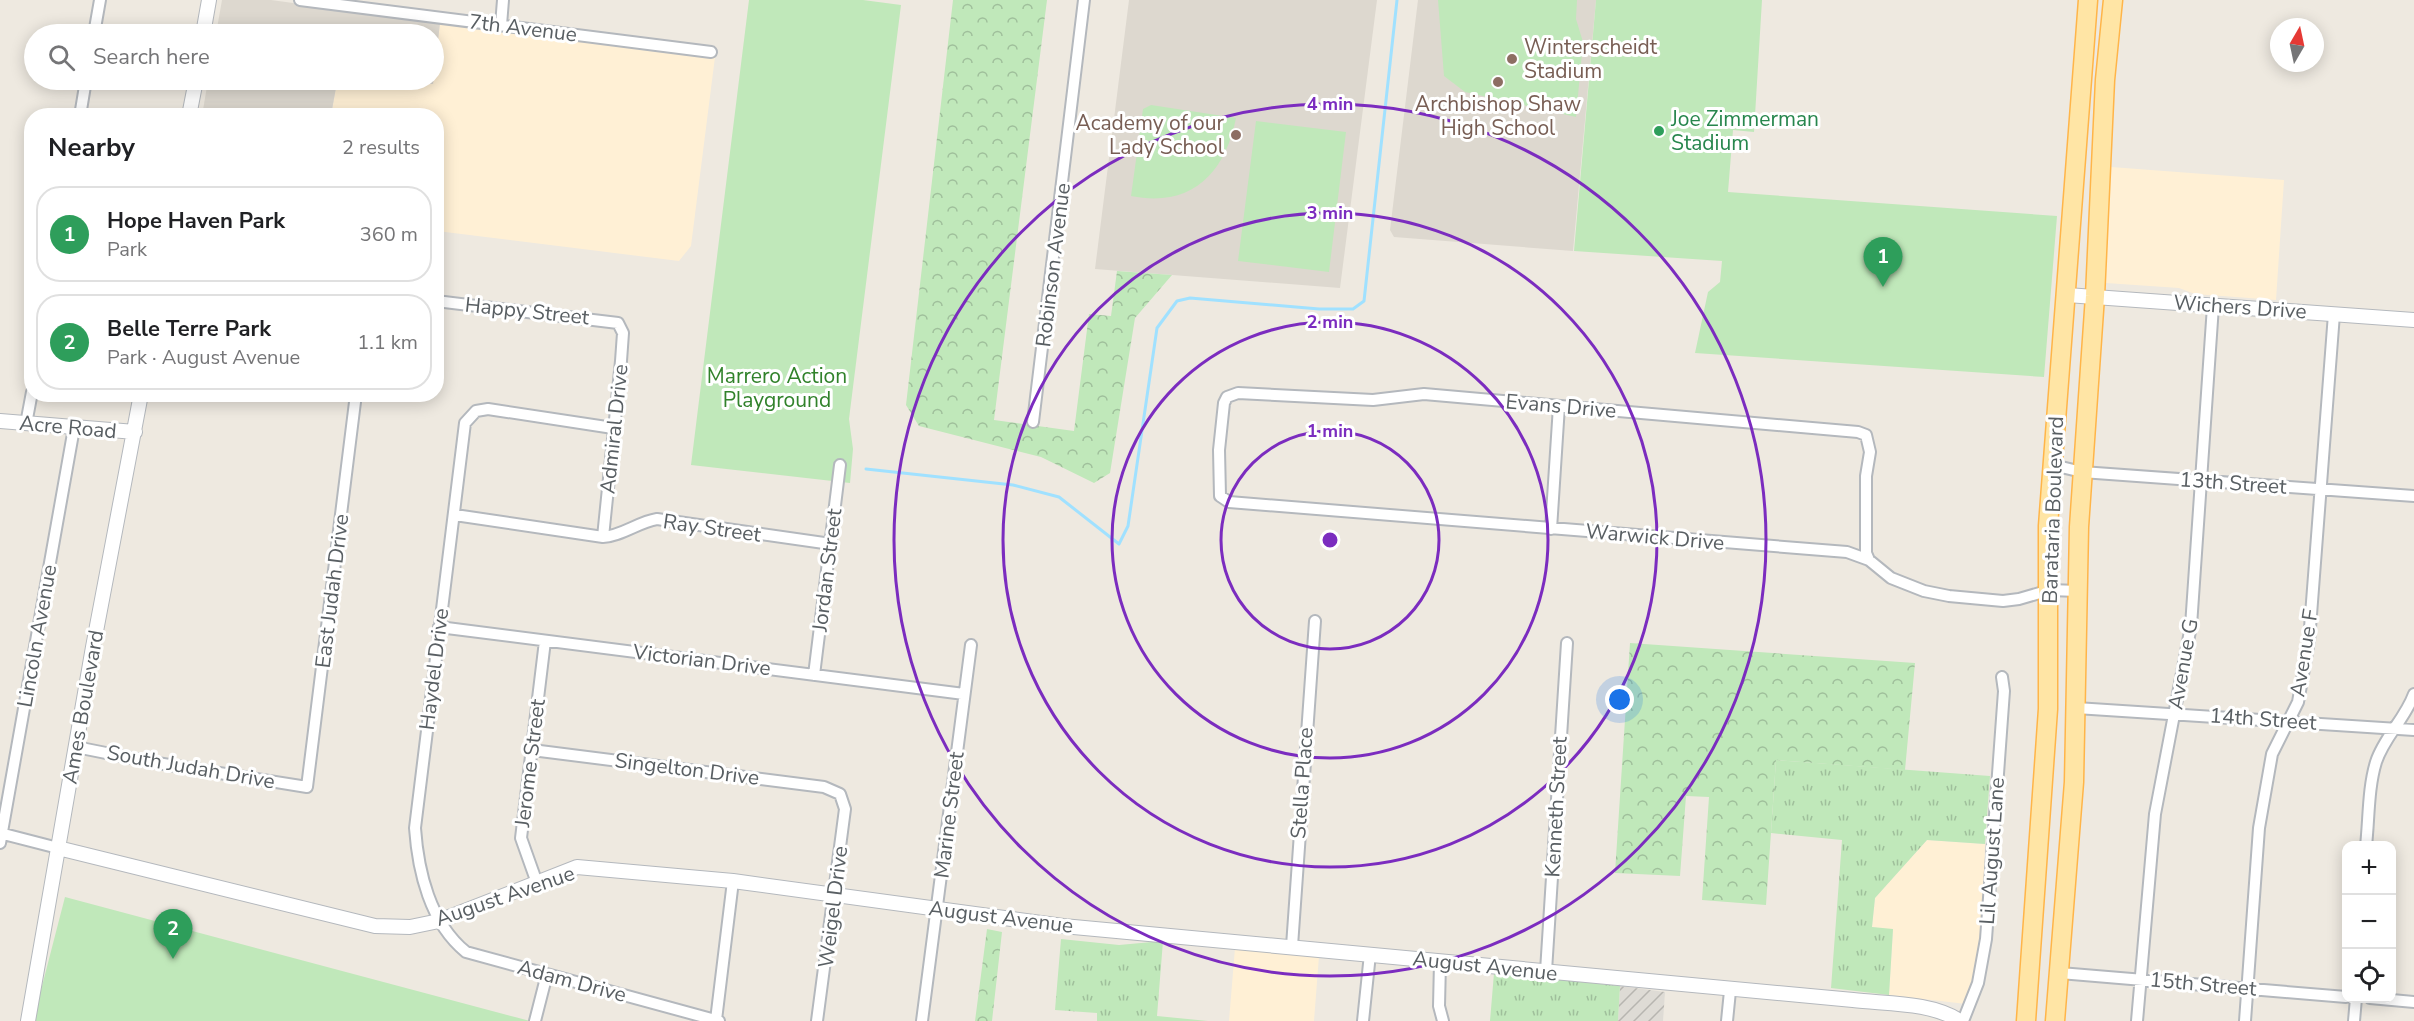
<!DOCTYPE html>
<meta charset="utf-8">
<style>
:root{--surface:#fff;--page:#f2f2f2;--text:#202124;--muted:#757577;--line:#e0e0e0;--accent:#0b8043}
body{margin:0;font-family:"Nunito Sans",sans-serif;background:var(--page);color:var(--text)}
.controls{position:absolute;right:18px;bottom:18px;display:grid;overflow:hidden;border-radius:12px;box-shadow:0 3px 15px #0003}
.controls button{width:54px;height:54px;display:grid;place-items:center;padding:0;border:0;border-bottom:2px solid var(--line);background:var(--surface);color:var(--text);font:30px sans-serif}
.compass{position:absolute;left:2270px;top:18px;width:54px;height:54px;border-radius:50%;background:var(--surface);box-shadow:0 3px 15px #0003;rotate:9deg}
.you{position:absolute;left:1620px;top:700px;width:21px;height:21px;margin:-15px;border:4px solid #fff;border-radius:50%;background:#1a73e8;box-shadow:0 0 0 9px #1a73e833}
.badge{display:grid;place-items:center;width:39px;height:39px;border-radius:50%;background:var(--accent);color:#fff;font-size:20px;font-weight:700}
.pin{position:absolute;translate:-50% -50px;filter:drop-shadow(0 2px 3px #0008)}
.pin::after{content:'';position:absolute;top:32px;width:21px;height:18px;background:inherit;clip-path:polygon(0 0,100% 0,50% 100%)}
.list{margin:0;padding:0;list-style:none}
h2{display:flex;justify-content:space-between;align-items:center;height:78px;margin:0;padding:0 24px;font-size:26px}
h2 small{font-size:20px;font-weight:400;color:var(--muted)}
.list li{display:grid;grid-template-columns:39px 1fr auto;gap:18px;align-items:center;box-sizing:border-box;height:96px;margin:0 12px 12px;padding:0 12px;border:2px solid var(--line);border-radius:24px}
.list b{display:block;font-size:22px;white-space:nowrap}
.list p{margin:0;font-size:20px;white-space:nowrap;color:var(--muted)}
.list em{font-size:20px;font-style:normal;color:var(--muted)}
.icon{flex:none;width:33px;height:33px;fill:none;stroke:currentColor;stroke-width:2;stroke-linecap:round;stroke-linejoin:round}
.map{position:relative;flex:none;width:2414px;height:1021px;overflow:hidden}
.search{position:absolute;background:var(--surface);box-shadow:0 3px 15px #0003;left:24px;top:24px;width:420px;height:66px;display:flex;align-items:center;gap:15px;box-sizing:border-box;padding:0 21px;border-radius:33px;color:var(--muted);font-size:22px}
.panel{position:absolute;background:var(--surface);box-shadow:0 3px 15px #0003;left:24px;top:108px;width:420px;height:294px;border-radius:24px}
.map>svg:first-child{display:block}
.commercial{fill:#fff0d5}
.industrial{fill:url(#industrial-furrows)}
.education{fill:#ddd8cf}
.grass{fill:url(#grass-tufts)}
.forest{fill:url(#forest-crowns)}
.park{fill:#c0e8ba}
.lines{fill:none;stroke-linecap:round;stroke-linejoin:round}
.stream{stroke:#a0e1ff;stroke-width:3}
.minor-casing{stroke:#b4b8bd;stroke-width:14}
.tertiary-casing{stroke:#b4b8bd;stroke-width:16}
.primary-casing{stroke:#ffb549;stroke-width:21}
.minor{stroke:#fff;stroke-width:10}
.tertiary{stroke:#fff;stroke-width:14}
.primary{stroke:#ffe5a5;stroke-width:18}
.ring{fill:none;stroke:#7b2cbf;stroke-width:3}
.education-dot{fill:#8d6e63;stroke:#fff;stroke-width:2}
.leisure-dot{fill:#2e9e5b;stroke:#fff;stroke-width:2}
.labels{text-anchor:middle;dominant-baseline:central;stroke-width:6;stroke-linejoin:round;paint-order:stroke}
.street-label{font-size:21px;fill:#595f63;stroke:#fff}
.education-label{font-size:21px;fill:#785e54;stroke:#fff;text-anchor:start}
.leisure-label{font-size:21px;fill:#27864d;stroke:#fff;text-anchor:start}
.park-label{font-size:21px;fill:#31822b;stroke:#fff}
.centre{fill:#7b2cbf;stroke:#fff;stroke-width:3}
.ring-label{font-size:18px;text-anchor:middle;font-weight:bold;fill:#7b2cbf;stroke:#fff;stroke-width:6;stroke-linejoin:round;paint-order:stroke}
</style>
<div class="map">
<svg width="2414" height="1021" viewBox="0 0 2414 1021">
<defs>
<pattern id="industrial-furrows" width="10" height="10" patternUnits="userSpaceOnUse" patternTransform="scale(1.5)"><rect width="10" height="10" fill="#dedbd5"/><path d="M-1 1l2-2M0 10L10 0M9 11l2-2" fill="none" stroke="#b7b5b0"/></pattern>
<pattern id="grass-tufts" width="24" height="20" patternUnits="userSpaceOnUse" patternTransform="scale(1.5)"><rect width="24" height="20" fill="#c0e8ba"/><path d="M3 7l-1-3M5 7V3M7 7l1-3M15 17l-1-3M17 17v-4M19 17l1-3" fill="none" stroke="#9fbf9b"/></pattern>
<pattern id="forest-crowns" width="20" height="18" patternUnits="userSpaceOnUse" patternTransform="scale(1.5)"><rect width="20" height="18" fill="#c0e8ba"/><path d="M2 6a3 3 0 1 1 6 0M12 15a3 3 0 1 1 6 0" fill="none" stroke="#9fbf9b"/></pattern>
</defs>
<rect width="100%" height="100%" fill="#eee9e0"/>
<path class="commercial" d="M440,23L715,57L691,246L679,261L437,231L436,116H331L337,82L374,87L376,83L433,84Z
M2111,167L2284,180L2276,300L2195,294L2179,288L2106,283L2103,271Z
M1927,840L1985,844L1983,915L1975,976L1966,1004L1889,995L1893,930L1872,927L1875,898Z
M1235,948L1319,956L1314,1021H1229Z"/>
<path class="industrial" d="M1620,986L1665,992L1663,1021H1618Z"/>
<path class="education" d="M222,0H271L440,23L433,84L376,83L375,87L337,82L331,115L202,116L208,80H434V34H216Z
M1129,0H1377L1340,288L1095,269Z
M1418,0H1596L1573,251L1394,237L1390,230Z"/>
<path class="grass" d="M1776,760L1990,776L1985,844L1927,840L1875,898L1872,927L1893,929L1889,995L1831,988L1842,840L1771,833Z
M1061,939L1119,945L1163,941L1157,1016L1208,1021H1097V1013L1055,1010Z
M1494,973L1620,986L1618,1021H1490Z"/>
<path class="forest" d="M953,0H1047L994,420L1074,431L1089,314L1111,316L1117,271L1172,275L1135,318L1110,473L1094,483L1041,457L919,426L906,405Z
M1630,643L1915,663L1905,770L1776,760L1766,905L1702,900L1709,797L1686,796L1680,876L1615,873Z
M987,929L1002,932L992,1021H975Z"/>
<path class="park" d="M749,0H863L901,5L849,419L853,449L850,483L691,465Z
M1438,0H1577L1576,19L1583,42L1576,117L1465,92L1444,76Z
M1596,0H1762L1754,132L1733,130L1728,192L2057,216L2044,377L1695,353L1708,292L1720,282L1722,261L1574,251Z
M1151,105L1236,118C1225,174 1191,208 1131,196L1143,109Z
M1256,121L1346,132L1329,272L1238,261Z
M65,897L530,1021H33Z"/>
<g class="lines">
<path class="stream" d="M866,469L1013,485L1059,497L1119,544L1128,526L1157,328L1177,301L1190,298L1319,309H1353L1364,301L1397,0"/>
<g class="minor-casing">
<path id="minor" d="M300,0L711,52
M501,25L503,0
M94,34L100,0
M80,116L86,80
M436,301L618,323L623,333L621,361L603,537
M1033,422L1084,0
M26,424L32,392
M613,428L488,409L476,411L465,423L415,828C418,871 430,923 466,952L719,1021
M2053,465L2082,472L2414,496
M455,515L603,537C622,536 638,522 657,519L831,544
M1551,529L1559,406
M1869,560L1866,553V476L1870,452L1866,435L1858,432L1424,394L1373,400L1238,393L1227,397L1224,403L1219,450L1220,496L1229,502L1847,552L1869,560L1891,578L1924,591L1949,596L2003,601L2019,599L2050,590L2078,591
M439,627L964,694
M814,675L840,465
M2076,708L2414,730
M76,747L151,762L307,787L356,394
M532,750L824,787L840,794L845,809L817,1021
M0,833L58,848
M0,843L74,428
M2366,846C2369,819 2368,788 2376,762C2384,737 2405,719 2414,694
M537,883L521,838L545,641
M1292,946L1315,621
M1440,962L1439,1006L1443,1021
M1546,971L1567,643
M2060,973L2346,997
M2370,998L2414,1002
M716,1020L733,881
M535,1021L547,974
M922,1021L971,645
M1363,1021L1370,954
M1727,1021L1730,991
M1963,1021L1978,983L1986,939L2004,691L2002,677
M2137,1021L2155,814L2191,626L2213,306
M2245,1021L2259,828L2272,754L2298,702L2309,641L2334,314
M2354,1021L2356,998"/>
</g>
<g class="tertiary-casing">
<path id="tertiary" d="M203,34L209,0
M189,116L196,80
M2067,295L2414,320
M0,421L135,432
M58,848L375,926L410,927L439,921L577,867L733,881L1063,926L1853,1000C1887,1004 1931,1002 1960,1021
M28,1021L93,647L141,394"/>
</g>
<g class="primary-casing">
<path id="primary" d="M2026,1021L2048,709V526L2088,0
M2055,1021L2074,782L2079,527L2095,296L2105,80L2113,0"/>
</g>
<use href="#minor" class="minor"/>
<use href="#tertiary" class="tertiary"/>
<use href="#primary" class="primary"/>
</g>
<g class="ring">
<circle cx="1330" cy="540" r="109"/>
<circle cx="1330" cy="540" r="218"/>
<circle cx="1330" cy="540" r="327"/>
<circle cx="1330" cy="540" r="436"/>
</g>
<g class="education-dot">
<circle cx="1512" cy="59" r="6"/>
<circle cx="1498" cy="82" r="6"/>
<circle cx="1236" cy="135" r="6"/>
</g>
<circle class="leisure-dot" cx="1659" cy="131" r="6"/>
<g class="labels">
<g class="street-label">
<text transform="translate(523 28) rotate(7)">7th Avenue</text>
<text transform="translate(1053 265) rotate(-83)">Robinson Avenue</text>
<text transform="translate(2240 307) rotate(4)">Wichers Drive</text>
<text transform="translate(527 311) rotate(6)">Happy Street</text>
<text transform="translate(1561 406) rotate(5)">Evans Drive</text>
<text transform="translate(68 427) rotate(5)">Acre Road</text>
<text transform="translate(614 429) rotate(-84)">Admiral Drive</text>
<text transform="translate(2233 483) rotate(4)">13th Street</text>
<text transform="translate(2053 510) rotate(-88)">Barataria Boulevard</text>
<text transform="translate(712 528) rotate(8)">Ray Street</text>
<text transform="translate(1655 537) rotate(5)">Warwick Drive</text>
<text transform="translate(827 570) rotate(-83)">Jordan Street</text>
<text transform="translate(332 591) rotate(-83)">East Judah Drive</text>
<text transform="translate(37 636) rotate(-80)">Lincoln Avenue</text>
<text transform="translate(2304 653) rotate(-81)">Avenue F</text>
<text transform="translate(702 660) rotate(7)">Victorian Drive</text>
<text transform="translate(2183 664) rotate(-80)">Avenue G</text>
<text transform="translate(434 669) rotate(-83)">Haydel Drive</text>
<text transform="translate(83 707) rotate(-80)">Ames Boulevard</text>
<text transform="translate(2263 719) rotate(4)">14th Street</text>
<text transform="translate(530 763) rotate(-83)">Jerome Street</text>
<text transform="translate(191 767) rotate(10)">South Judah Drive</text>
<text transform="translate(687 769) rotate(7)">Singelton Drive</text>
<text transform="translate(1302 783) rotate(-86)">Stella Place</text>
<text transform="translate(1556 807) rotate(-87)">Kenneth Street</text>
<text transform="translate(949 815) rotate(-83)">Marine Street</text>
<text transform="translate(1992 851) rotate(-86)">Lil August Lane</text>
<text transform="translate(505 896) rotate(-19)">August Avenue</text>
<text transform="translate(833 907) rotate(-83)">Weigel Drive</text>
<text transform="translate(1001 917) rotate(7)">August Avenue</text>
<text transform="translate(1485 966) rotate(6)">August Avenue</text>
<text transform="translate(572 981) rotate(15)">Adam Drive</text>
<text transform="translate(2203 984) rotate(5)">15th Street</text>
</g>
<g class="education-label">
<text x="1524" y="47">Winterscheidt<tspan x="1524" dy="24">Stadium</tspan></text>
<text x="1498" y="104" text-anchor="middle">Archbishop Shaw<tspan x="1498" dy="24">High School</tspan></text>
<text x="1224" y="123" text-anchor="end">Academy of our<tspan x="1224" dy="24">Lady School</tspan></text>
</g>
<g class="leisure-label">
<text x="1671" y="119">Joe Zimmerman<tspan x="1671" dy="24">Stadium</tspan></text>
</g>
<g class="park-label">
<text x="777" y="376">Marrero Action<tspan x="777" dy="24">Playground</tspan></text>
</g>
</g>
<circle cx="1330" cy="540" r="9" class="centre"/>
<g class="ring-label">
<text x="1330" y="110">4 min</text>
<text x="1330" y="219">3 min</text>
<text x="1330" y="328">2 min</text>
<text x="1330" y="437">1 min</text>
</g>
</svg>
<div class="controls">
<button>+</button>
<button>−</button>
<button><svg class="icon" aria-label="locate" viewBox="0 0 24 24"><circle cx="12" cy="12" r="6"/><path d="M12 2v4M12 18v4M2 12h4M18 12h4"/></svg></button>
</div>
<svg class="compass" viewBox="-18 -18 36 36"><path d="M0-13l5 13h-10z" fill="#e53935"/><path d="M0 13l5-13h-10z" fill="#757577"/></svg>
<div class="you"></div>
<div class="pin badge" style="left:1883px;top:287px;background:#2e9e5b">1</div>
<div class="pin badge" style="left:173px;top:959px;background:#2e9e5b">2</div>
<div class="search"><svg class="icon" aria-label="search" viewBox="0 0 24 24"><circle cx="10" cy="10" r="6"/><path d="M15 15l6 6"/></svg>Search here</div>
<section class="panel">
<h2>Nearby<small>2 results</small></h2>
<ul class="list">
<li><span class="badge" style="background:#2e9e5b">1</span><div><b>Hope Haven Park</b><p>Park</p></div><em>360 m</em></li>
<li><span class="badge" style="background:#2e9e5b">2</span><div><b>Belle Terre Park</b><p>Park · August Avenue</p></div><em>1.1 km</em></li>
</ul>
</section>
</div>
